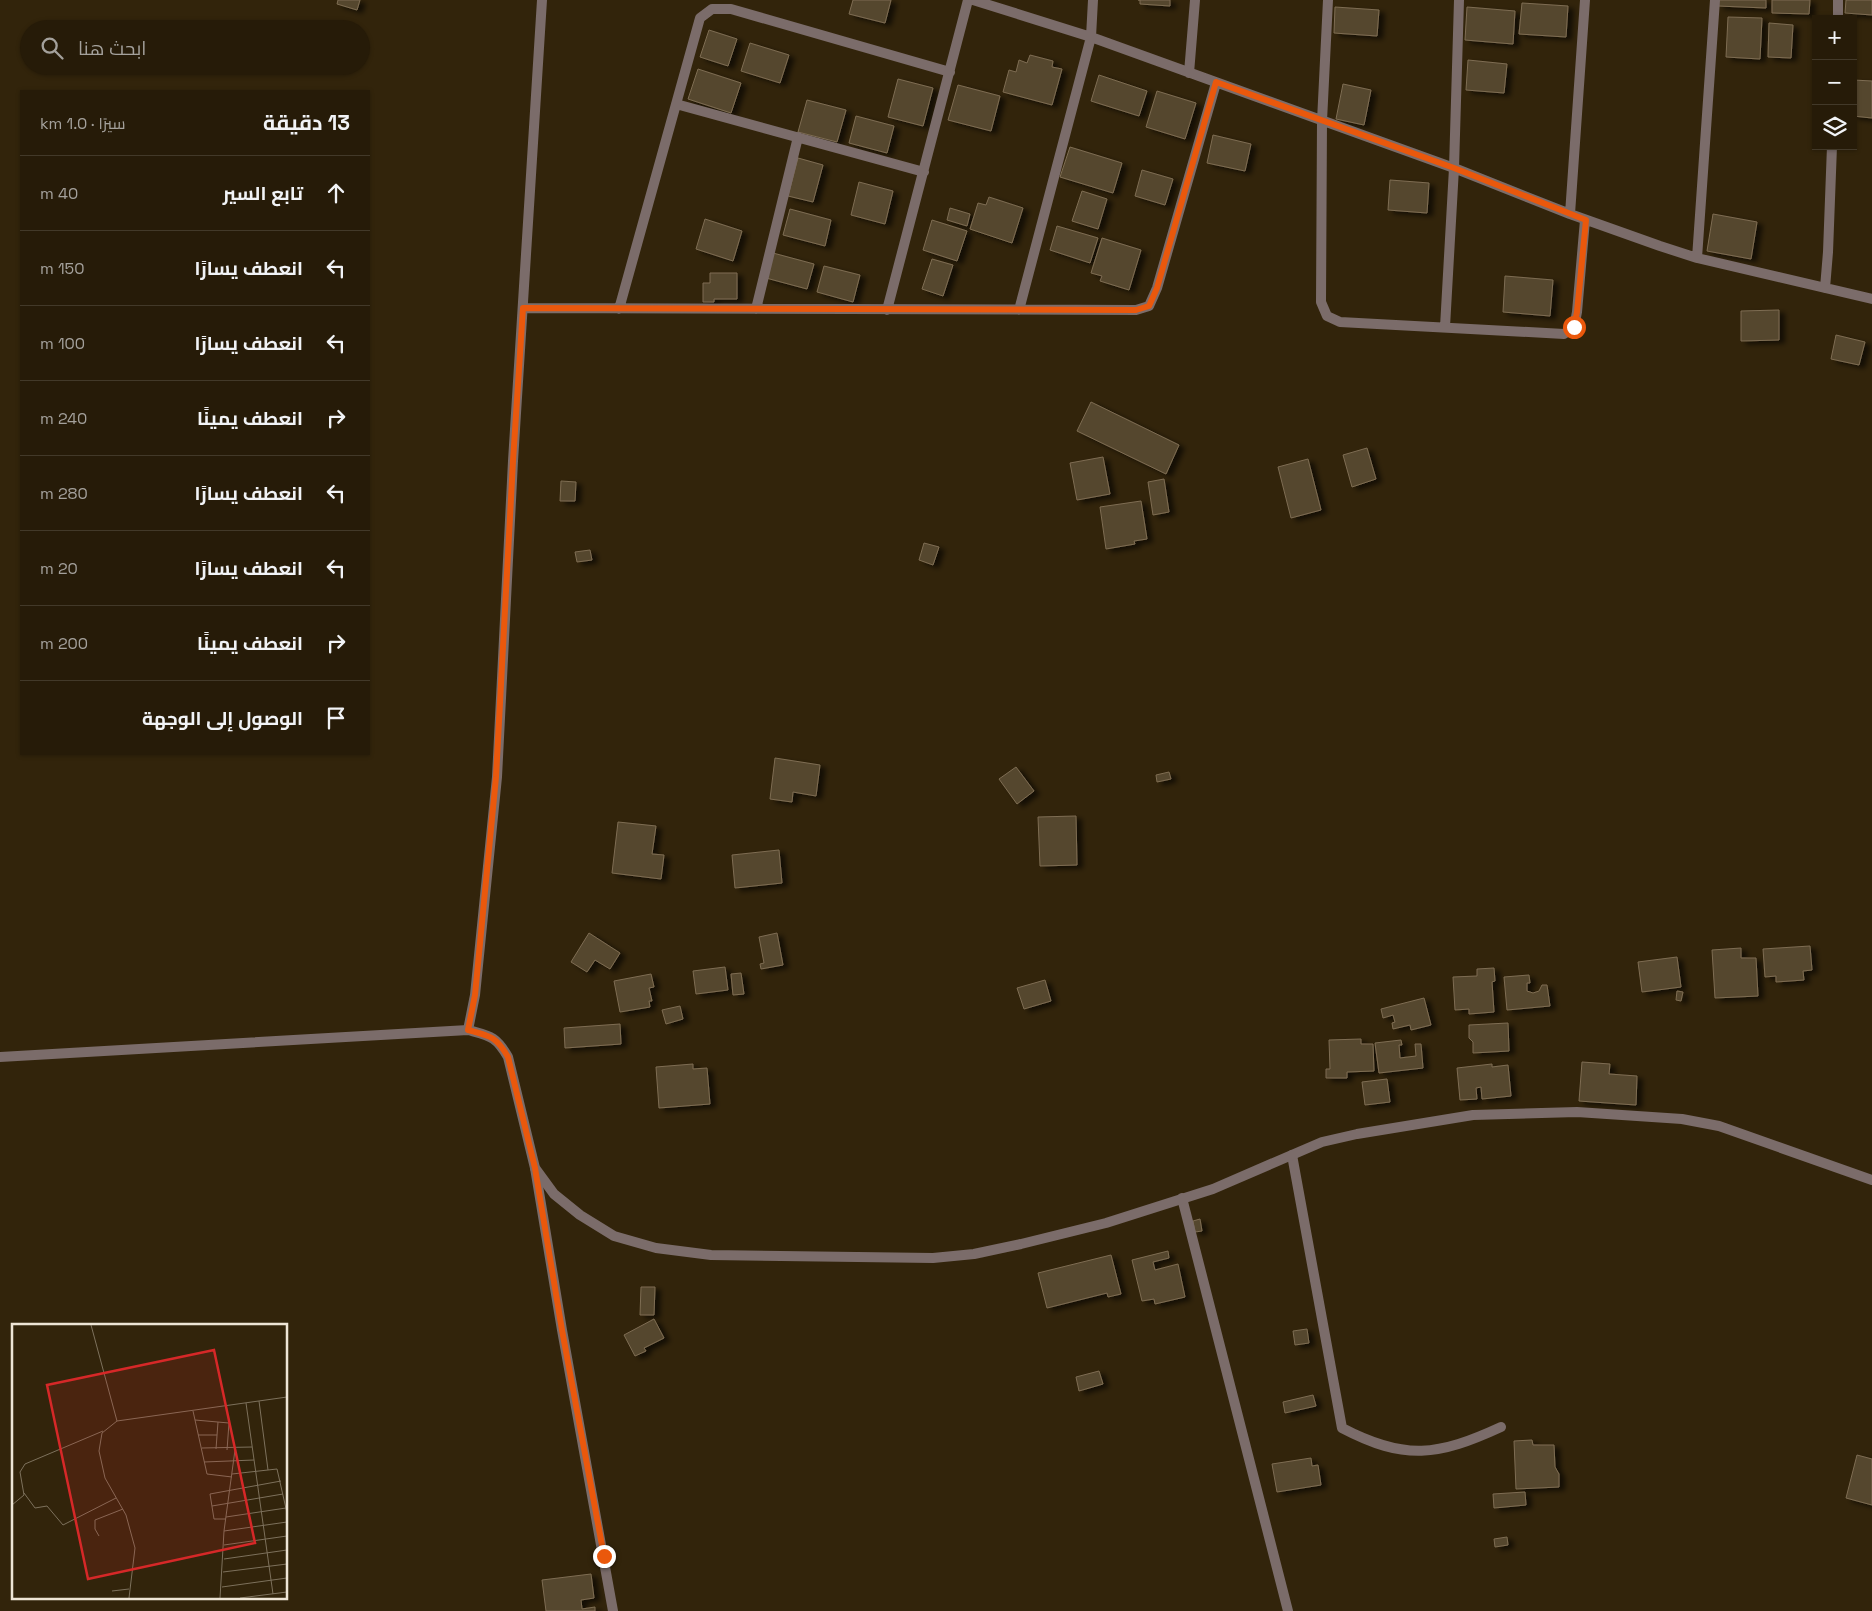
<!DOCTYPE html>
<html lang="ar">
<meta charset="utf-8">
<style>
:root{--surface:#261b08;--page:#2e2412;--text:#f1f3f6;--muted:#a4a19c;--line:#423929}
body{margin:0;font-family:"Space Grotesk",Cairo,sans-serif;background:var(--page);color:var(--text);direction:rtl}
.controls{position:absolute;right:15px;top:15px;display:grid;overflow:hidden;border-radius:0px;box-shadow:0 1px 4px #0004}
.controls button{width:45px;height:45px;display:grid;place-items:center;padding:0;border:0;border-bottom:1px solid var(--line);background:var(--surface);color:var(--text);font:25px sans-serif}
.stop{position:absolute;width:15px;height:15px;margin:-11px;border:4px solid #ea580c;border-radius:50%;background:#fff}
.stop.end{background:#ea580c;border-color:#fff;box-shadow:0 1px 5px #0008}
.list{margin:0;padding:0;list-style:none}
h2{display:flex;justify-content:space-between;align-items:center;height:65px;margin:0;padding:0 20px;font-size:21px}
h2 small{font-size:16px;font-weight:400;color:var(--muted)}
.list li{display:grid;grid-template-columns:32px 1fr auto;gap:15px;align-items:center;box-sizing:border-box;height:75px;padding:0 20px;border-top:1px solid var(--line)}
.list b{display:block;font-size:19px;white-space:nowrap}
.list em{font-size:16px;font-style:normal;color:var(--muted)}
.icon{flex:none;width:28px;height:28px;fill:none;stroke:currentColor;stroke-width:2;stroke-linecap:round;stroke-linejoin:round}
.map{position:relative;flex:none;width:1872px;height:1611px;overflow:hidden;direction:ltr}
.search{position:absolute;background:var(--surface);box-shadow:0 1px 4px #0004;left:20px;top:20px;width:350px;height:55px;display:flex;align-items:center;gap:12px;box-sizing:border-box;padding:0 18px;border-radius:28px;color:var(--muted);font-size:19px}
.panel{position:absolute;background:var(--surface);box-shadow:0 1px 4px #0004;left:20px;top:90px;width:350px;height:665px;border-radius:0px;direction:rtl}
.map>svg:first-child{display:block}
.building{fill:#55462d;stroke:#7e6d53;filter:url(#shadow)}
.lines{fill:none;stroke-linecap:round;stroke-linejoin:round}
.minor{stroke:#7b6c6a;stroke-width:10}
.tertiary{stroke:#7b6c6a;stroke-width:10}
.route{stroke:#ea580c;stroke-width:6}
.inset-road{fill:none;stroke:#7d715c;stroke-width:1}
.view{fill:#d62828;fill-opacity:0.15;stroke:#d62828;stroke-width:2.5}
.inset-edge{fill:none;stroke:#eee5d6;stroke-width:2.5}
</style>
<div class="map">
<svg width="1872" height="1611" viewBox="0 0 1872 1611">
<defs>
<filter id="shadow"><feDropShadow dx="5.5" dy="3" stdDeviation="2.5" flood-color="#0009"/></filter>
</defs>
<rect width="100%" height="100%" fill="#32240b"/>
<path class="building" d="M338,0H360L357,10L337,4Z
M853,0H891L885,23L849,14Z
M1138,0H1170V6L1140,4V0Z
M1719,0H1766V8L1718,6Z
M1772,0H1810L1809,14L1772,13Z
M1846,0H1872V15L1845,13Z
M1522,3L1568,6L1566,37L1519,34Z
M1335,7L1379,10L1377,36L1334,33Z
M1467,7L1515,11L1513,44L1465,40Z
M1728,17L1762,18L1760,59L1726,57Z
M1769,23L1793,25L1791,58L1768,57Z
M709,30L737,39L728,66L700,57Z
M750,43L789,55L780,83L741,71Z
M1030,55L1053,61L1052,67L1062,69L1052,105L1003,92L1009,70L1016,72L1019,60L1027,63Z
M1468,60L1507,64L1504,93L1466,90Z
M698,69L741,83L731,113L688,99Z
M1099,75L1147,91L1139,116L1091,101Z
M898,79L933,88L923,126L888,117Z
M1853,80L1872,81V118L1853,116Z
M1343,84L1371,90L1364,125L1336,119Z
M958,85L1000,96L991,131L948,120Z
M1157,91L1196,103L1185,139L1146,127Z
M807,100L846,110L837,142L798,132Z
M856,116L894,126L887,153L849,143Z
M1213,135L1251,144L1245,171L1207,163Z
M1070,147L1122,163L1113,193L1060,177Z
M798,158L823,165L813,202L788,196Z
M1142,170L1173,179L1165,205L1135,196Z
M1390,180L1429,183L1427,213L1388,210Z
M859,182L893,191L885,224L851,215Z
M1082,191L1107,199L1098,229L1072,221Z
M989,197L1023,208L1012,243L970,229L978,203L986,205Z
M950,208L970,214L967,226L947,220Z
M790,209L831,220L825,246L783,235Z
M1713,214L1757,222L1751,259L1707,251Z
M705,219L742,231L733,261L696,249Z
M932,220L967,231L957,261L923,250Z
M1057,226L1098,238L1090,263L1050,250Z
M1102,238L1141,250L1129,290L1100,281L1102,276L1091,273Z
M773,253L814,264L807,289L766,278Z
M932,259L953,265L943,296L922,289Z
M824,266L860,275L853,302L817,292Z
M710,273H737V299H714V302H703V283H710Z
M1505,276L1553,280L1550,316L1503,312Z
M1779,310V340L1741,341V311Z
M1836,335L1865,342L1859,365L1831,359Z
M1091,402L1179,445L1166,474L1077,431Z
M1367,448L1376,479L1352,487L1343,455Z
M1103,457L1110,494L1077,500L1070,463Z
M1308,459L1321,510L1291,518L1278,467Z
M1164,479L1169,512L1153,515L1148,482Z
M561,481L576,482L575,501H560Z
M1141,501L1147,539L1134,541L1135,544L1106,549L1100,507Z
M924,543L939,547L933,565L919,560Z
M590,550L592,560L577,562L575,552Z
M775,758L820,765L816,796L793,792L792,802L770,799Z
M1016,767L1034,791L1017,804L999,779Z
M1169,772L1171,779L1157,782L1156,775Z
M1076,816L1077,865L1040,866L1038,817Z
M618,822L656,826L652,854L664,855L661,879L612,873Z
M779,850L782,883L735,888L732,855Z
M589,933L620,953L610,969L595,960L587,972L571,962Z
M777,933L783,965L761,969L760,964L764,963L759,937Z
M1810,946L1812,970L1803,971L1804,980L1776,982V976L1765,977L1763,949Z
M1741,948V958H1756L1758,996L1715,998L1712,950Z
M1677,957L1681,987L1642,992L1638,962Z
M725,967L728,990L696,994L693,971Z
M1494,968L1495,981L1492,982L1494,1012L1469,1014V1009L1455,1010L1453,977L1477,976V969Z
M741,973L744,994L733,995L731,974Z
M651,974L654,987L649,988L652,1001H649L650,1007L620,1012L614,981Z
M1529,975L1530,983H1527V991L1533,993L1539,991L1542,985H1547L1550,1006L1507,1010L1504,977Z
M1045,980L1051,1001L1024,1009L1017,988Z
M1677,991L1683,992L1681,1001L1676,1000Z
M1424,998L1431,1025L1411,1030L1410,1025L1393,1029L1392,1023L1395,1022L1393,1015L1383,1018L1381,1009Z
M680,1006L683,1019L666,1024L662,1010Z
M1508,1023L1509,1051L1473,1053V1042L1469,1038V1025Z
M620,1024L621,1044L565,1048L564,1028Z
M1361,1039V1044H1373L1374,1071L1347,1072V1078H1326V1069H1330L1329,1040Z
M1401,1040L1402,1045H1399L1400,1058L1416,1056L1415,1044H1421L1423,1068L1379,1073L1375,1043Z
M1582,1062L1610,1064L1609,1074L1637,1076L1636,1105L1579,1101Z
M693,1064V1069L707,1068L710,1104L659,1108L656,1067Z
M1492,1064V1067L1508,1065L1511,1096L1482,1099L1481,1087L1476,1088L1477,1099L1460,1100L1457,1068Z
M1387,1079L1390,1102L1365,1105L1362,1082Z
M1200,1219L1202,1231L1195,1232L1193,1221Z
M1168,1251L1169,1258L1153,1262L1155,1270L1178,1264L1185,1297L1155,1304L1154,1299L1142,1301L1132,1260Z
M1111,1255L1121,1294L1108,1297L1107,1293L1047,1308L1038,1273Z
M641,1287H655L654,1315H640Z
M654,1319L664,1338L644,1348L646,1351L635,1356L624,1335Z
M1307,1329L1309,1343L1295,1345L1293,1331Z
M1099,1371L1103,1384L1079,1391L1076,1377Z
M1313,1395L1316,1406L1285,1413L1283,1402Z
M1532,1440L1533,1445H1554L1555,1467L1559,1474V1487L1516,1489L1514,1441Z
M1857,1455L1872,1459V1505L1846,1498Z
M1311,1458L1312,1466L1318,1465L1321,1485L1277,1492L1272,1464Z
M1525,1492L1526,1505L1494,1508L1493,1494Z
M1507,1537L1508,1545L1495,1547L1494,1539Z
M591,1574L594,1598L581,1600L582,1609L595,1607V1611H546L542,1580Z"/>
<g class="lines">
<path class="minor" d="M973,0L1091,37L1454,168L1570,214L1660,246L1697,258L1872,299
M1328,0L1322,121L1321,302L1327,316L1340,322L1564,334L1574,327L1577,312L1585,220
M1838,19V0
M1189,73L1195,0
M676,104L924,172
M1570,214L1585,0
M1697,258L1715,0
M1825,288L1828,252L1832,146
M523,308L1136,310L1149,306L1157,288L1216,83
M619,309L700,18L712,9H731L950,72
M756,309L798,137
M887,310L968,0
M1019,310L1091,37L1093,0
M1445,327L1454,168L1459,0
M468,1030L475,995L497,777L513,461L542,0
M1292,1155L1342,1428C1405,1461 1438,1456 1501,1427
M535,1168L562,1330L613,1611
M1182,1198L1288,1611"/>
<path class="tertiary" d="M0,1057L468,1030C490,1036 496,1036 508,1057L535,1168L554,1194L580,1215L614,1236L656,1248L711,1255L933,1258L974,1254L1021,1244L1106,1223L1213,1189L1322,1142L1357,1134L1473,1115L1577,1112L1682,1119L1719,1126L1872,1180"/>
</g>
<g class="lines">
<path class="route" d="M604,1556L562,1330L535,1168L508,1057C496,1036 490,1036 468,1030L475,995L496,777L513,461L523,308L1136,310L1149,306L1157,288L1216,82L1454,168L1586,220L1577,312L1574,327"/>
</g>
<g transform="translate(12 1324)">
<rect width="275" height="275" fill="#32240b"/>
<path class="inset-road" d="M79,1L105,97L90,109L87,127L93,154L114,191L123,224L117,274M247,77L256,146M234,79L261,270M181,87L195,150L220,153M183,96L217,99L215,126M105,97L275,73M186,111H205M190,124L240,123M204,125L206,98M192,138L242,136M220,150L265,145L275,189M12,169L23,184L35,182L51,201L104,174M0,181L12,171L8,148L13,140L91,107M200,182L271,170M214,193L274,184M214,195H202L198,170L269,157M212,207L275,198M87,212L83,205V196L111,185M212,221L275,212M212,235L275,226M211,248L275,240M210,263L275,254M100,267L117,265M208,274L212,207L223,126M228,274L275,268"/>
<path class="view" d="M202,26L243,219L76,255L35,61Z"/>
<rect width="275" height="275" class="inset-edge"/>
</g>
</svg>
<div class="controls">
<button>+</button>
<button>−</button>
<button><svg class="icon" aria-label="layers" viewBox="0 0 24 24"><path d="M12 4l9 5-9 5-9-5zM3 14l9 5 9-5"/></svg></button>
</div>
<div class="stop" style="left:1574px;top:327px"></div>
<div class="stop end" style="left:604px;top:1556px"></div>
<div class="search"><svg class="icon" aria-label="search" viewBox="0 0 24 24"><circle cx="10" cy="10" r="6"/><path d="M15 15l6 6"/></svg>ابحث هنا</div>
<section class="panel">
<h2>13 دقيقة<small>سيرًا · 1.0 km</small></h2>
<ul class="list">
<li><svg class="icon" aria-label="ahead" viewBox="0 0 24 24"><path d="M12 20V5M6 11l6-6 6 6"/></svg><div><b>تابع السير</b></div><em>40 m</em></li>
<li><svg class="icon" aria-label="left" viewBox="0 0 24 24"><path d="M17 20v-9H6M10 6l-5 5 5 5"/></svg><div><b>انعطف يسارًا</b></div><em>150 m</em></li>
<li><svg class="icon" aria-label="left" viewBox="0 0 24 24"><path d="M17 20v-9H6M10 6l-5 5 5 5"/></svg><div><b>انعطف يسارًا</b></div><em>100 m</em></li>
<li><svg class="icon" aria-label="right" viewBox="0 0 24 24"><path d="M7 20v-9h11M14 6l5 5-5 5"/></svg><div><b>انعطف يمينًا</b></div><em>240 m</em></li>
<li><svg class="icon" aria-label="left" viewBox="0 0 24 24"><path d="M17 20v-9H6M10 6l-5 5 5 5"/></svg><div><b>انعطف يسارًا</b></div><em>280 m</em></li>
<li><svg class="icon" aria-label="left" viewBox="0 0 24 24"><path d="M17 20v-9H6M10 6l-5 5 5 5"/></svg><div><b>انعطف يسارًا</b></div><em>20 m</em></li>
<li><svg class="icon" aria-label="right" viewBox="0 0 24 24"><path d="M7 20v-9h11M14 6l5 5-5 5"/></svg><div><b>انعطف يمينًا</b></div><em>200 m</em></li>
<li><svg class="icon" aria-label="arrive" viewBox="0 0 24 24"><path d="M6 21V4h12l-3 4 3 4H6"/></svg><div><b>الوصول إلى الوجهة</b></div></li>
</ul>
</section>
</div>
